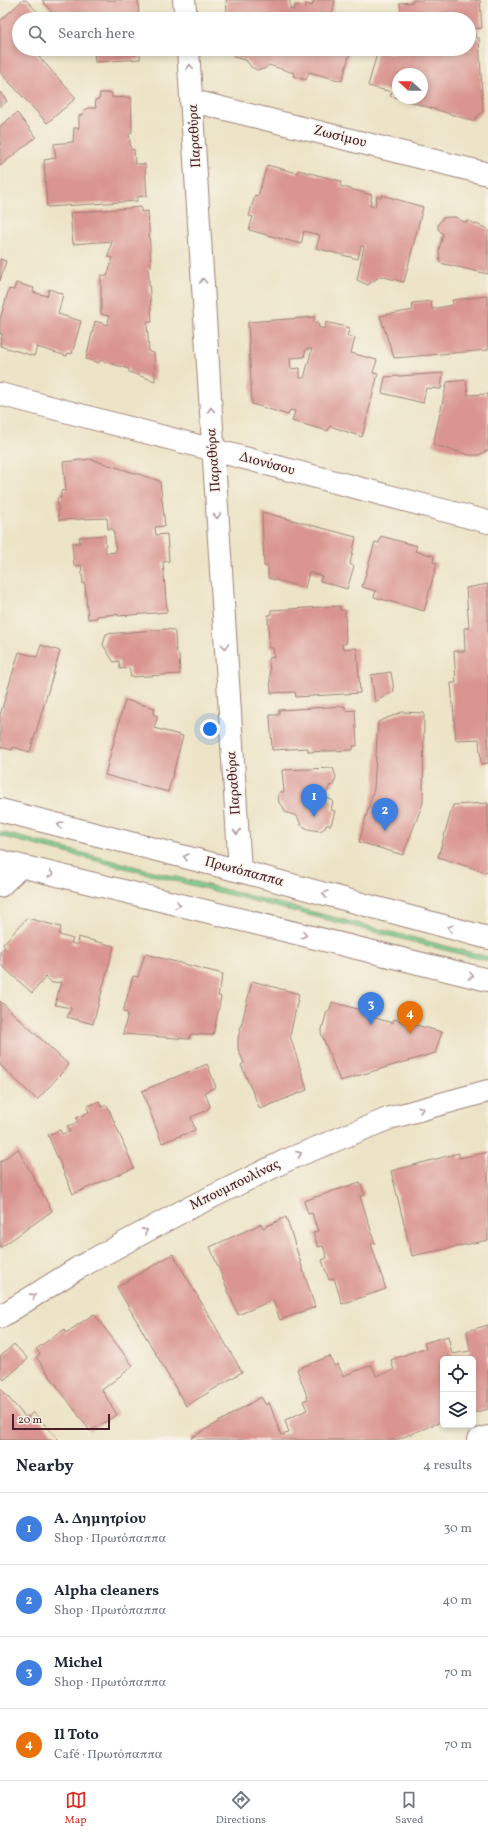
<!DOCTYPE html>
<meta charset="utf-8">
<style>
:root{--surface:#fff;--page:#f2f2f3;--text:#1f2937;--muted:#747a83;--line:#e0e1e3;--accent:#d93025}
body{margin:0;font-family:Vollkorn,serif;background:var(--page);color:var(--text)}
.controls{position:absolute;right:12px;bottom:12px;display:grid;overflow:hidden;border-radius:6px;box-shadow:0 2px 6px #0003}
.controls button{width:36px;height:36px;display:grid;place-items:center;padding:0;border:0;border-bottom:1px solid var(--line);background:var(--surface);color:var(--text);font:20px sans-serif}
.compass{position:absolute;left:392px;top:68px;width:36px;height:36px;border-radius:50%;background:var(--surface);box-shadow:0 2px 6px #0003;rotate:291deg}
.scale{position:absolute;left:12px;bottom:10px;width:98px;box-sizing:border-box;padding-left:4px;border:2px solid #4a1f2b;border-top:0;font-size:11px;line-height:14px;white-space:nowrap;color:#4a1f2b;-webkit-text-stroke:3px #f7f3e8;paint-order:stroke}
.you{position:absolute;left:210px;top:729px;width:14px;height:14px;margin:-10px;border:3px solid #fff;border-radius:50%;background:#1a73e8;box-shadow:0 0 0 6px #1a73e833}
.badge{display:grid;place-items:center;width:26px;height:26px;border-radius:50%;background:var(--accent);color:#fff;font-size:13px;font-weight:700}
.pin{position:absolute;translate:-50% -33px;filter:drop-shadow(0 1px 2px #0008)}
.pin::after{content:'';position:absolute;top:21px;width:14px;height:12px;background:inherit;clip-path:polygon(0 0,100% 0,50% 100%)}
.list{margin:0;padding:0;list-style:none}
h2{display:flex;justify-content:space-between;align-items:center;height:52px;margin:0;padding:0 16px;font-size:17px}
h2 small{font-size:13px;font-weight:400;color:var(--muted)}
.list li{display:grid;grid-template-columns:26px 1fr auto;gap:12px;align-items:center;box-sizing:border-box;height:72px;padding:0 16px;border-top:1px solid var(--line)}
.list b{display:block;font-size:15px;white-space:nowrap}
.list p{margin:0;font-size:13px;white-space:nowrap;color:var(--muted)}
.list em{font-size:13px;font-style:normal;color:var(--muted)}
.icon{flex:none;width:22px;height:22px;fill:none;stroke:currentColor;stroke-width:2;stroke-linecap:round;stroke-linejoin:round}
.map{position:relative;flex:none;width:488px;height:1440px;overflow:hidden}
.search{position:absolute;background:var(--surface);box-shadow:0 2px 6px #0003;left:12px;right:12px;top:12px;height:44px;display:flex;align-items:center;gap:10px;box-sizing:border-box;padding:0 14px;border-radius:22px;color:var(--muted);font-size:15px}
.sheet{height:340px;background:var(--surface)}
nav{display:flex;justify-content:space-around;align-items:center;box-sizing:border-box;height:56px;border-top:1px solid var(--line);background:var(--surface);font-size:11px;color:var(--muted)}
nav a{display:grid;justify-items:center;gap:2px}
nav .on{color:var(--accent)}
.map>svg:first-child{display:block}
.green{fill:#87d696;stroke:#687a60}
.building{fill:#da9590;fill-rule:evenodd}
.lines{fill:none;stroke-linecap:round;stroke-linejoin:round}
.minor-casing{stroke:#9c8279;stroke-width:24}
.minor{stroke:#fff;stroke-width:22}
.oneway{stroke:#ae9aa0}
.labels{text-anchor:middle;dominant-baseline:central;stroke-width:3;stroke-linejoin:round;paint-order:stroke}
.street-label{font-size:14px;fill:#4a1f2b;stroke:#f7f3e8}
</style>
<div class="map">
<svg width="488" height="1440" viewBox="0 0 488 1440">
<rect width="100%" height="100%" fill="#f7f3e8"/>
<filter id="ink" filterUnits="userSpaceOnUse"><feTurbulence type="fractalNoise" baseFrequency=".025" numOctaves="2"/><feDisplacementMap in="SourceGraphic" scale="8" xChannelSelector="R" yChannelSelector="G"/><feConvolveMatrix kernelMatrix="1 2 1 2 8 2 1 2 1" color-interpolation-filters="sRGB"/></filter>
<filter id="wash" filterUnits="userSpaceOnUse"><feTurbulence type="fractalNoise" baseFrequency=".012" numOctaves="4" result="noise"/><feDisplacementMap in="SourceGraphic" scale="16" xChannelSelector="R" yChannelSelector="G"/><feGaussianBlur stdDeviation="0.9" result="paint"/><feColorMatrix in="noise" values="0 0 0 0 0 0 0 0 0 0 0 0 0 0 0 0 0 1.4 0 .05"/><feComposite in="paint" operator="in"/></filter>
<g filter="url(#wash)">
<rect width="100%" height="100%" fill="#ede4c7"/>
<path class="green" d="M0,832L488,957V961L0,836Z"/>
<g id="blocks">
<path class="building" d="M23,0H26L44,19H19V49H32L76,98L47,123L0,72V21Z
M42,0H138L139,19H58Z
M226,0H290V9L293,10L296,5L305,7L306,4L312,6L314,0H335L332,15L343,19H232V12H227Z
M413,0H480L482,28L474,29L476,38H479L483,111L473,121L398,98H422V74H398V98L390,96L392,92L368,86L378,50L393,54L394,49H469V19H402L400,3L413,2Z
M89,49H140V59L95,62L94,52H89Z
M233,49H351L342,81L309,72L306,80L293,76L294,73L269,65L264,69L257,70L251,67L246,60L233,57Z
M0,92L7,101L0,107Z
M100,93H112V98L131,97L132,132L129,134L131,150L134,149L135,164H145L147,196L137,197V201L47,207L44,160L56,158L54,144L73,142L74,128H79V115H83L84,110L88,108H96L95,100L99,99Z
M17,113L36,137L0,166V126Z
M267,165L297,173L298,170L341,181L340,186L372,195L370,206L375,207L377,196L381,198L382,195L423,207L404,282L380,276L368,285L357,280L364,246H361L358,259L316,248L320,235L304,231L301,244L249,230L253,217L249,216L255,195L258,196Z
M141,207V212L148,211L151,267L148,268L152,322H147L149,352L154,353L155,381L129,372V369L100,360L99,363L86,359L95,321L108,325L109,316L101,314V275L107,276L113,258L108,257L112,241L73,244L70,213Z
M448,217H455L464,222L468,221L488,229V274L440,263L439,250L443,234L438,229V224L443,218Z
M0,259L6,261L0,281Z
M16,283L34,288L33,292L47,296L49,289L63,294L58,314L81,321L72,354L68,353L67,356L37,347L34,356L0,346L2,334H0V319L9,289L14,290Z
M488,296V350L394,358L380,316L413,310L412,303L431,301L432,309L453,305L452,300Z
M315,317L313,322L318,323L319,327L324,329L326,322L350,328L347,336L355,338L351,353L377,360L373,373L378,374L362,437L330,426L328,431L292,421L295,411L290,410L288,415L252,404L248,322ZM306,349H312L304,378H300V368L291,369L290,358L304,357Z
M443,373L441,389L426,388L423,403L382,393L385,377Z
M466,380L468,395L488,394V450L479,455H470L433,445L447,382Z
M90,459L160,481L165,526L155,527L156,535L167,534L169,561L163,562L167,612L118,616V614L97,616V618L88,619L85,584H83L81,565L74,566L72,543H80L79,537L105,535L106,553L116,552L114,534L113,529H108L107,518L59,520L57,498H61V491L66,490L63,462Z
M262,512L356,537L350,564L354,566L347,589L320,581L322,576L309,572L305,588L268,578V567L264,566Z
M381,536L417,546L415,551L434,556L433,562L437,563L424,611L374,597L376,591L362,587L375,542L379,543Z
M488,584V763L481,764L479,739L456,740L451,683H456L454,651H465L464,628H469L466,588Z
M340,606V610H345L346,644H342V649L357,648L360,693L296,697L295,692L271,693L269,658L274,657L273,648H269L268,615H271V610Z
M168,629L173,630L175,633L176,651L179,655L180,674L131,677L129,668L120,669L119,661L114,662L103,645L106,634Z
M41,645L60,651L30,752L13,747L12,750L0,747V715L19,652L37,657Z
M391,672L394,691L375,702L371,675Z
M125,700L155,708L153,714L158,716L154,728L183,736L168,792L105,775Z
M345,706V711L355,710L357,746H353V750L308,752V748L272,750L270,715H279V710Z
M402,712L424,713L423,803L403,855L359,842L374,788L378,722Z
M333,768L336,777L333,786L330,785L325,797L333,801L331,810L335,811L331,825H326L325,828L320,831L308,829L301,825L297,816L285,812L283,806L279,803L278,796L280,792H284L282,770Z
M488,803V873L438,857L453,805Z
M27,918L61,927L59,935L73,939L71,943L77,945L78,937L114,946L93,1024L67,1017L71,1008L55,1005L61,982L52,983L46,977L32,993L0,964V952L5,947L3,944Z
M145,954L223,974L218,996L221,997L213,1035L191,1034L189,1039L123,1034L128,1013L123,1012L133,976L138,977Z
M252,981L299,994L290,1036L307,1090L260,1109L241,1065L244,1063L238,1049V1039Z
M0,1001L69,1065L37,1100L0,1065Z
M332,1002L376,1014L375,1018L393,1023L394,1019L442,1032L435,1053L340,1081L321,1033L327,1011L329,1012Z
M207,1064L216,1087L205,1092L210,1106L206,1111L191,1117L195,1130L162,1143L142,1091Z
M99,1101L102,1107L107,1105L134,1168L73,1194L48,1135L60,1130L62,1134L70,1131L67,1126L78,1122L76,1118L89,1112L87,1107Z
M18,1149L52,1211L0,1248V1162Z
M488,1152V1240L412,1256L391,1171L459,1153V1158Z
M360,1182L365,1195L360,1196L375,1243L371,1244L386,1289L342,1304L334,1278L329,1280L322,1260L327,1258L323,1246L318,1247L313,1233L318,1231L312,1213L308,1214L304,1201Z
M286,1217L315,1307L280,1320L273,1300L238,1315L210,1247L261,1224L263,1228Z
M173,1254L242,1372L186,1406L117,1287Z
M94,1314L133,1366L102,1390L117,1415L90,1431L36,1357L40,1354L36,1349L65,1329L66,1333Z
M488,1325V1409L473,1413V1359H443V1421L396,1440H192L191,1438L261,1397L266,1405L269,1402L281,1435L289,1433L285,1420L307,1410L303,1401L308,1399L297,1369L330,1356L334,1366L338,1364L343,1376L372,1365L376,1376L394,1370L391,1360L421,1349H426L424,1343L448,1336L452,1354L470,1351L467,1331Z
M14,1344L28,1359L4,1380L0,1375V1357Z
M0,1388L27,1419L33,1412L59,1440H0Z"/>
</g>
</g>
<g filter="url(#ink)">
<use href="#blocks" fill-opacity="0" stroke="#9c8279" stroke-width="1"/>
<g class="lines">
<g class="minor-casing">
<path id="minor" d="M184,0L186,19
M188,49L240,871
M193,101L488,174
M0,394L488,522
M0,810L240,871L488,938
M0,861L488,980
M0,886L21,866
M0,1317L78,1268L183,1211L287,1160L390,1118L488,1091
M478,1440L488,1437"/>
</g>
<use href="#minor" class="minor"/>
</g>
<defs><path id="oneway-chevron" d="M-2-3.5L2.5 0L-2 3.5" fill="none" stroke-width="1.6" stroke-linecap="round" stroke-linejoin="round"/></defs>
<g class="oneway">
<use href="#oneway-chevron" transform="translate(190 67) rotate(-95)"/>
<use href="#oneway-chevron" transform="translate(203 281) rotate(-93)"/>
<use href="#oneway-chevron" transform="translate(211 410) rotate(-93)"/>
<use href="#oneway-chevron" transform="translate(217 516) rotate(86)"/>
<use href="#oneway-chevron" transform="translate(225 646) rotate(86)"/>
<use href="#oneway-chevron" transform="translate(60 825) rotate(-166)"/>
<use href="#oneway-chevron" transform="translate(237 832) rotate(86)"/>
<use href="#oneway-chevron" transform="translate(186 857) rotate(-166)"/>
<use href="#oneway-chevron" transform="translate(51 874) rotate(14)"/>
<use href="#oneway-chevron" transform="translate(325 894) rotate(-165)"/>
<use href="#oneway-chevron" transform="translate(178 905) rotate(14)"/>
<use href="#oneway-chevron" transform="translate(450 928) rotate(-165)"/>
<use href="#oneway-chevron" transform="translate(304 935) rotate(14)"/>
<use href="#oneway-chevron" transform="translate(471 976) rotate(14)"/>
<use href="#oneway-chevron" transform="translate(421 1109) rotate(-16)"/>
<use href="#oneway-chevron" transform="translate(299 1154) rotate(-22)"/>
<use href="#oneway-chevron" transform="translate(145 1231) rotate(-28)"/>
<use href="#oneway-chevron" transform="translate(33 1296) rotate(-32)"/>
</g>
</g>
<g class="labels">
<g class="street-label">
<text transform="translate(195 136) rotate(-93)">Παραθύρα</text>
<text transform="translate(340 137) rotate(14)">Ζωσίμου</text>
<text transform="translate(214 460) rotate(-94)">Παραθύρα</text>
<text transform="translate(267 464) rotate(15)">Διονύσου</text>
<text transform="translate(234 783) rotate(-94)">Παραθύρα</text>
<text transform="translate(244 872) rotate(15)">Πρωτόπαππα</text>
<text transform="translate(235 1185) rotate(-26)">Μπουμπουλίνας</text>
</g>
</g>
</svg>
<div class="controls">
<button><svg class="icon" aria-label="locate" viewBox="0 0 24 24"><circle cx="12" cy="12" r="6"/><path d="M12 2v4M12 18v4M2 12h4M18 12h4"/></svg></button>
<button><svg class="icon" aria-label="layers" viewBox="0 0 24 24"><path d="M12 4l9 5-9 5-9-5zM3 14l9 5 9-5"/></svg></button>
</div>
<svg class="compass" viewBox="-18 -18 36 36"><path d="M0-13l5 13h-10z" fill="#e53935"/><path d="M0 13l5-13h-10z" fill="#747a83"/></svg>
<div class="scale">20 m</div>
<div class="you"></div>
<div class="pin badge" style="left:314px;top:817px;background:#3f7fe0">1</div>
<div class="pin badge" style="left:385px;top:831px;background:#3f7fe0">2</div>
<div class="pin badge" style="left:371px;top:1025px;background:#3f7fe0">3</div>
<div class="pin badge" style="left:410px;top:1034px;background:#e8710a">4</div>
<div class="search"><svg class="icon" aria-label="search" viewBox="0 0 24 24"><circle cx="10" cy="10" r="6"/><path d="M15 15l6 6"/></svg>Search here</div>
</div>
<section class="sheet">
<h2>Nearby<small>4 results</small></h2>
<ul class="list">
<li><span class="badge" style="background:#3f7fe0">1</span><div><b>Α. Δημητρίου</b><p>Shop · Πρωτόπαππα</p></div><em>30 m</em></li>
<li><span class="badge" style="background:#3f7fe0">2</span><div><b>Alpha cleaners</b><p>Shop · Πρωτόπαππα</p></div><em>40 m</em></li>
<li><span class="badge" style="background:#3f7fe0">3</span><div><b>Michel</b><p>Shop · Πρωτόπαππα</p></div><em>70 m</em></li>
<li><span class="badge" style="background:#e8710a">4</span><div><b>Il Toto</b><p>Café · Πρωτόπαππα</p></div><em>70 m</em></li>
</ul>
</section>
<nav>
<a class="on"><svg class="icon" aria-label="map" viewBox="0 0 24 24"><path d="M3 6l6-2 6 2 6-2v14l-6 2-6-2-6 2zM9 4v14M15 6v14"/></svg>Map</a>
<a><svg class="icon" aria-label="directions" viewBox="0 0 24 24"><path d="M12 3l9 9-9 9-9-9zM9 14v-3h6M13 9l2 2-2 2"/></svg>Directions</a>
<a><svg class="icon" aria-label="saved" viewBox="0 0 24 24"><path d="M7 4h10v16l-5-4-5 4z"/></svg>Saved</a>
</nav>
